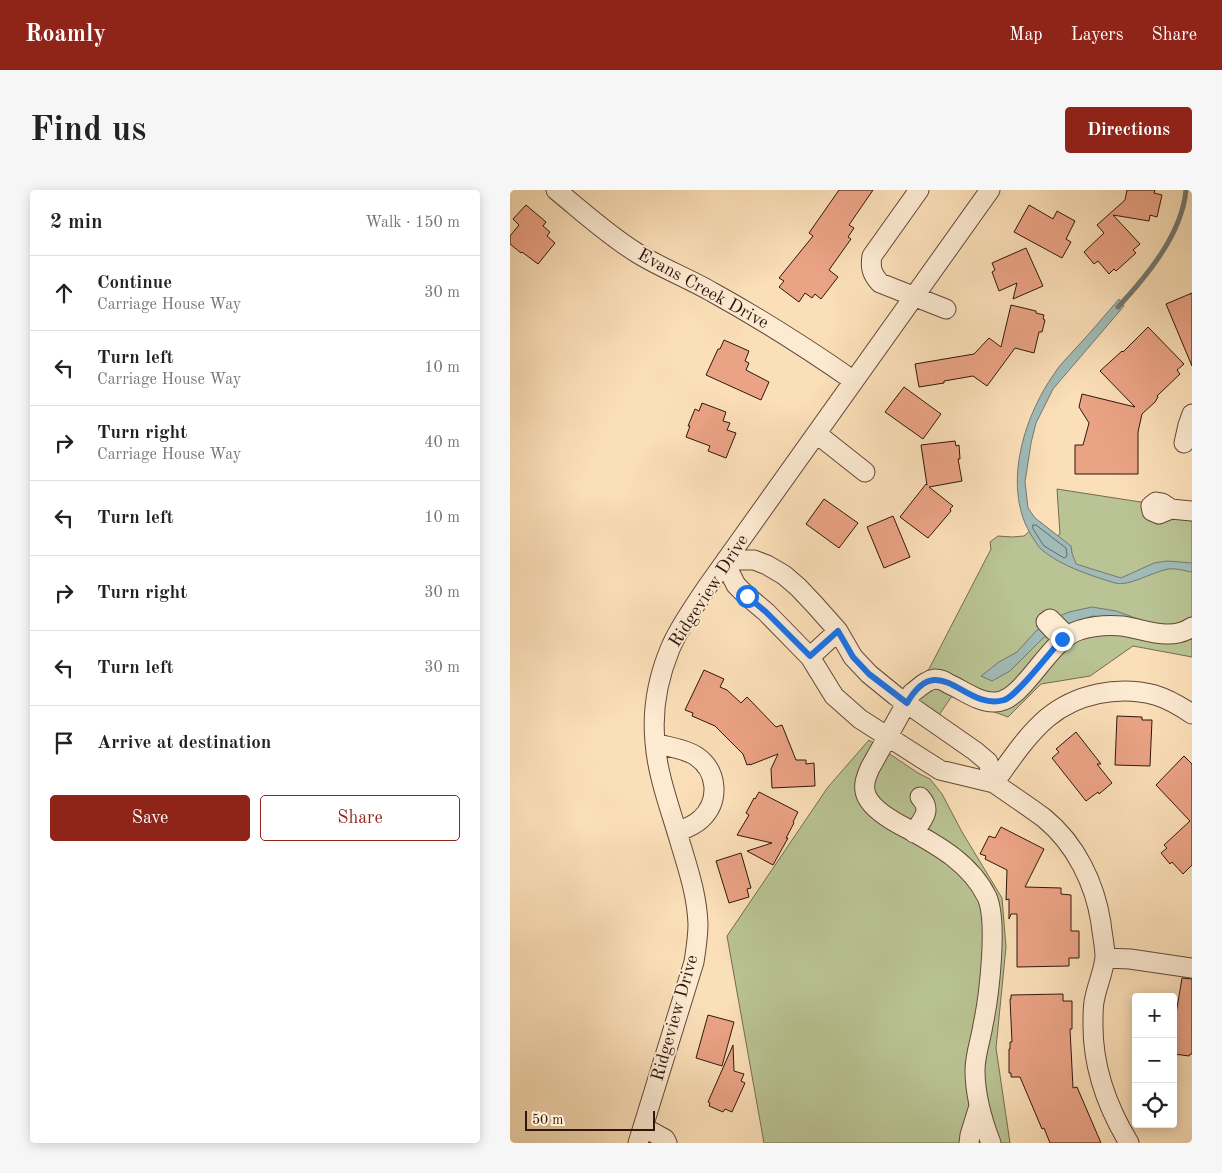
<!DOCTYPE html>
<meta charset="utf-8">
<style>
:root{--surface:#fff;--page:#f6f6f6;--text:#222;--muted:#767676;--line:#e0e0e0;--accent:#8f2418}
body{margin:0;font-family:"Old Standard TT",serif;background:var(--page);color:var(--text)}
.controls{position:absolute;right:15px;bottom:15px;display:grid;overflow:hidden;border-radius:5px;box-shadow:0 2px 12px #0003}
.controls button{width:45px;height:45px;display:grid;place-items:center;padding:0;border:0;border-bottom:1px solid var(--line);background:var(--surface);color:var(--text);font:25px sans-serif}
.scale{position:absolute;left:15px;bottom:12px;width:130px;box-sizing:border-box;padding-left:5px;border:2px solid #30160d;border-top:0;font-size:14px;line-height:18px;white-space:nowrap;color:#30160d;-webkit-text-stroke:4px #fcead1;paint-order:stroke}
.stop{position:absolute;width:15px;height:15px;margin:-11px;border:4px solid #1a73e8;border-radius:50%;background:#fff}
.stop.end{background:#1a73e8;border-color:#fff;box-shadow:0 1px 5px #0008}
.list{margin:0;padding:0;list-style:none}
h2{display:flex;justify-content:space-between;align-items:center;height:65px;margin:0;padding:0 20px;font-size:21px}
h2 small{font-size:16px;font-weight:400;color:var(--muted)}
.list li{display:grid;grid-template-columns:32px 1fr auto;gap:15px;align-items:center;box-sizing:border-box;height:75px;padding:0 20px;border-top:1px solid var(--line)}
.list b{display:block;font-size:19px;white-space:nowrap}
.list p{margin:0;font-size:16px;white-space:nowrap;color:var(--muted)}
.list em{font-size:16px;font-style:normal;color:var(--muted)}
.actions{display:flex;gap:10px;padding:15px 20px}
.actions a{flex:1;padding:11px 0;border:1px solid var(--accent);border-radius:5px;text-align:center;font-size:18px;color:var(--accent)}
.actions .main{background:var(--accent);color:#fff}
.icon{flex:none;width:28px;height:28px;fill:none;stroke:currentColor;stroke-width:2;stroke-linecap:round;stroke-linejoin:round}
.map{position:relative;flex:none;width:682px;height:953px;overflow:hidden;border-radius:5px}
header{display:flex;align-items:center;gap:30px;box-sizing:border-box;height:70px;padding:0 25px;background:var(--accent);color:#fff}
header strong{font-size:24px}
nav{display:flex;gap:28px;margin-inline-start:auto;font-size:18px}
.intro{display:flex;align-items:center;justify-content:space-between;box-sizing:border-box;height:120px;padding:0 30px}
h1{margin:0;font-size:35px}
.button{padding:12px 22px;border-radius:5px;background:var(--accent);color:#fff;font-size:18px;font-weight:700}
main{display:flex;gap:30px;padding:0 30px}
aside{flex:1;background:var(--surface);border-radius:5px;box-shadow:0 2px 12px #0003}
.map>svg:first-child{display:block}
.green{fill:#b9c393;stroke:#746c50}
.water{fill:#a0bbb7;stroke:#737973}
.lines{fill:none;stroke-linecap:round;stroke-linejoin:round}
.shore{stroke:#686862;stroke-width:1}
.stream{stroke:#737973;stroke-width:5}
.building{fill:#eba385;stroke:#30160d}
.minor-casing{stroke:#634838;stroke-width:21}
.minor{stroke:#fcead1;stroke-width:19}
.route{stroke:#1a73e8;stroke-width:6}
.labels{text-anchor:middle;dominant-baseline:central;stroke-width:4;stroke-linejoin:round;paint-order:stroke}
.street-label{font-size:18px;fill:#30160d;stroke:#fcead1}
</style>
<header>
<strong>Roamly</strong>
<nav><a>Map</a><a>Layers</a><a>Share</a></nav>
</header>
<div class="intro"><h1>Find us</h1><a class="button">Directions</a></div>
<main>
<aside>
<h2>2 min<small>Walk · 150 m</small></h2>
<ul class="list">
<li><svg class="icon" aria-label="ahead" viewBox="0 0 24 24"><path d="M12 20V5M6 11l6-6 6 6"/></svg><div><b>Continue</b><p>Carriage House Way</p></div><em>30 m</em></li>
<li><svg class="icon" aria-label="left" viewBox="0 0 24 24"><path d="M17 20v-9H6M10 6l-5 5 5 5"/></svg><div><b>Turn left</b><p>Carriage House Way</p></div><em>10 m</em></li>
<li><svg class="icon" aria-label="right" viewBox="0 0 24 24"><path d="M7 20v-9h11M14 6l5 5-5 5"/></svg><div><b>Turn right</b><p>Carriage House Way</p></div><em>40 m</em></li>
<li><svg class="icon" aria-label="left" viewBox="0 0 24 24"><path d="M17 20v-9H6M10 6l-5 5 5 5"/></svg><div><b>Turn left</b></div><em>10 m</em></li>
<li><svg class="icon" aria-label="right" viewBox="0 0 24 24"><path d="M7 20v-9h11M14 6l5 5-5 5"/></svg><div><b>Turn right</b></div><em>30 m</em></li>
<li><svg class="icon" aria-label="left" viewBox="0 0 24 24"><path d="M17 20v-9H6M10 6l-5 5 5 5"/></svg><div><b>Turn left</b></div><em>30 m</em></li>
<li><svg class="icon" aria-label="arrive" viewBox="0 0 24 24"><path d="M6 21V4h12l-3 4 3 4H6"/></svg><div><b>Arrive at destination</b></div></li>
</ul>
<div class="actions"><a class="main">Save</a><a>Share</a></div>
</aside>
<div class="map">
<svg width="682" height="953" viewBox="0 0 682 953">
<rect width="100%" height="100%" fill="#fbdfb8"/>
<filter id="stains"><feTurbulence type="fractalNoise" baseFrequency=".004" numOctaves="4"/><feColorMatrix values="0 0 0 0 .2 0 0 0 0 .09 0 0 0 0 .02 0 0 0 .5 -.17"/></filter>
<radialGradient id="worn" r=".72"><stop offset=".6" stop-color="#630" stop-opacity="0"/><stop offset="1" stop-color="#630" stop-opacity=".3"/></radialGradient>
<path class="green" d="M547,299L682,320V467L623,456L580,486L531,494L498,527L442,506L429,525L392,500L419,479L481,359L480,352L488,346L502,347L514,346L530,332L547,346L550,344Z
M359,550L408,583L420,589L432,604L452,642L492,708L496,757L486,858L500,953H254L217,746L318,597Z"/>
<path class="water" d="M609,109L614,116L543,199L526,233L521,253L515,292L518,318L525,328L561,356L562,363L566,374L611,388L644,373L657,371L682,373V382C675,381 666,378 659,379C644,381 619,397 605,393C582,386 551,376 532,360C528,357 526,352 523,348C491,300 513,228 544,184C550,174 559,166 566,158C581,142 595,125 609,109Z
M582,417L606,421L631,430L583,426L550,436L532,449L500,481L482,491L471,486L489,472L507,462L526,441L547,427L559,422Z"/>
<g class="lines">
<path class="shore" d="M523,335H526L556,358L557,365L556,367L554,368L534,356L523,339Z"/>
<path class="stream" d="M608,117C637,86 672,44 676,0"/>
</g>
<path class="building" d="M329,0H363L339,35L344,38L338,47L341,49L319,80L328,87L311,109L305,104L302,108L295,103L289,112L269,97L274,91L269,88L303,46L299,43Z
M617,0H645L644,3L652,5L647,27L640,25L639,31L603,25L630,54L623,60L626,63L606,81L604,79L599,84L588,71L584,74L574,62L594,43L587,35L615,10Z
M16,15L36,32L33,36L40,42L37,46L45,53L28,74L12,62L11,63L0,54V46L9,35L3,29Z
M519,15L543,29L547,21L565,31L556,49L561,52L552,68L504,42Z
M516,58L533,96L503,109L507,93L489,101L482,82L485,80L482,73Z
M682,103V176L656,114Z
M501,115L526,121V123L534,125L533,129L535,130L532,142H529L524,163L505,158L477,196L463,186L434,191V193L409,197L405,174L464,164L479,148L491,157Z
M638,137L674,174L667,180L670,184L647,206L648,207L645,212L632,224L628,242V284H565V255H573L579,233L569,217L572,204L625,217L590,181L612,161L613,162Z
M214,150L239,161L235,171L239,173L236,180L259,192L251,210L196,185L208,159H210Z
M394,197L431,224L413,249L375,222Z
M192,213L216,222L213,231L220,233L217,240L226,243L216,268L198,261L200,256L176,247L180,236H178L185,219L189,221Z
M445,251L446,256L449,255L450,269H448L452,291L419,297L443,316L440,319L441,321L418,348L390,327L416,294L417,295L411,255Z
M314,309L348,333L329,358L296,334Z
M383,326L400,367L374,378L357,337Z
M194,480L214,489L210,497L217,500L231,513L237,507L266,537L272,535L286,570H296V574L304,573L305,596L262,598L261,579L268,564L240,575V574L237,575L233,564L205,536L182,526L183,523L175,520Z
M607,526L632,527V530H642L640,576L605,575Z
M566,542L591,574H587L602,593L589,604L588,602L576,611L542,568L549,562L546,559Z
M674,566L682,574V675L673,684L662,672L660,674L651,663L657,658L654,655L680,631L646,595Z
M249,602L288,622L283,632L284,633L276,648H278L263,675L237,661L262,653L227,645L239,625L236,623L244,608L245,609Z
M491,637L534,659L515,697L551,698V704L561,705V741H569V768H559V776L507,777V724H501L499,729V709L496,710L497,680L475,669L476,666L470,664L479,646L485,648Z
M231,663L241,698L237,699L239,707L219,713L206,671Z
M672,788L682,789V864H680L679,866L664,864L665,854L663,853V842Z
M553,804V811H562V839H560L563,898L567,897L591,953H540L534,938L532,939L510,887H501V883H499V859H500V852H502L500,809H501V805Z
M198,825L224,832L212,876L186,868Z
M223,855L224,881L234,884L231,891L235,893L222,922L215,919L213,922L199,916L200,913L198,912Z"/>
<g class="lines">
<g class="minor-casing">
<path id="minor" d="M46,0C73,22 98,45 127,63C151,78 178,88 202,102C251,129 298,159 344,191
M409,0L362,66C360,78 362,84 370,93L436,119
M307,244L355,282
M674,253L678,235L682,224
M661,319L652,313L646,312L641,316L642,321L649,324L661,319L682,321
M216,370H244L257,375L274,385L288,397L305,415L328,441L343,467L359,484L386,506L465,561L478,572L484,593L430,580L350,529L324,506L300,467L256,422L237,406L226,395L219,381Z
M540,429L551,440L552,449L536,432Z
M300,467L328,441
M145,553C157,557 174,558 186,566C208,581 210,611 191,629C185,635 175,639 167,642
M404,643C412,629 423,621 410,607
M595,768L620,769L682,778
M133,937L155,949L157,953
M128,953L184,772C186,759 188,747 188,734C187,705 178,679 170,652C161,621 147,584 145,552C142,521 148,488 160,459C169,437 184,417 197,397L480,0
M459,953L460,945L469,916
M481,953C472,930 465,905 465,880C465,865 471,849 473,835C479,807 488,732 477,707C461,674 429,656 398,639C384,632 364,621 357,607C352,597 356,587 360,578L402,503C409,498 416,490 425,489C430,489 435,491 439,494C453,500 469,513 485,512C514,512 538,449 570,440C583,436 599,435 612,436C635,439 660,452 682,437
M619,953C596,915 582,876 583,831C583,825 583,818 584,812C586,798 594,781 595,767C595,756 592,744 591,733C585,694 566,654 534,628C518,616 501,605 484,593C500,571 516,546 537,528C566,504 608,495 645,505C658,509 670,516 682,524"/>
</g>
<use href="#minor" class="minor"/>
</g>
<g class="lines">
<path class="route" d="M237,406L256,422L300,466L328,441L343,467L359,484L397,513C429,457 455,522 494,510C506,507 541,461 552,449"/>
</g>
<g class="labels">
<g class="street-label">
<text transform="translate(193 99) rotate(29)">Evans Creek Drive</text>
<text transform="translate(199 401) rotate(-57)">Ridgeview Drive</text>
<text transform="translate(165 828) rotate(-74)">Ridgeview Drive</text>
</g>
</g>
<rect width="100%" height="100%" filter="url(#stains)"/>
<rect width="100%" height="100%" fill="url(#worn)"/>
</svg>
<div class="controls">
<button>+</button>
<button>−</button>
<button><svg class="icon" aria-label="locate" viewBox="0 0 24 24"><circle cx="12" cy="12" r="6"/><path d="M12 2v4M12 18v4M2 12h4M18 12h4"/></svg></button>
</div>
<div class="scale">50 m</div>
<div class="stop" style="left:237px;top:406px"></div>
<div class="stop end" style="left:552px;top:449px"></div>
</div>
</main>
